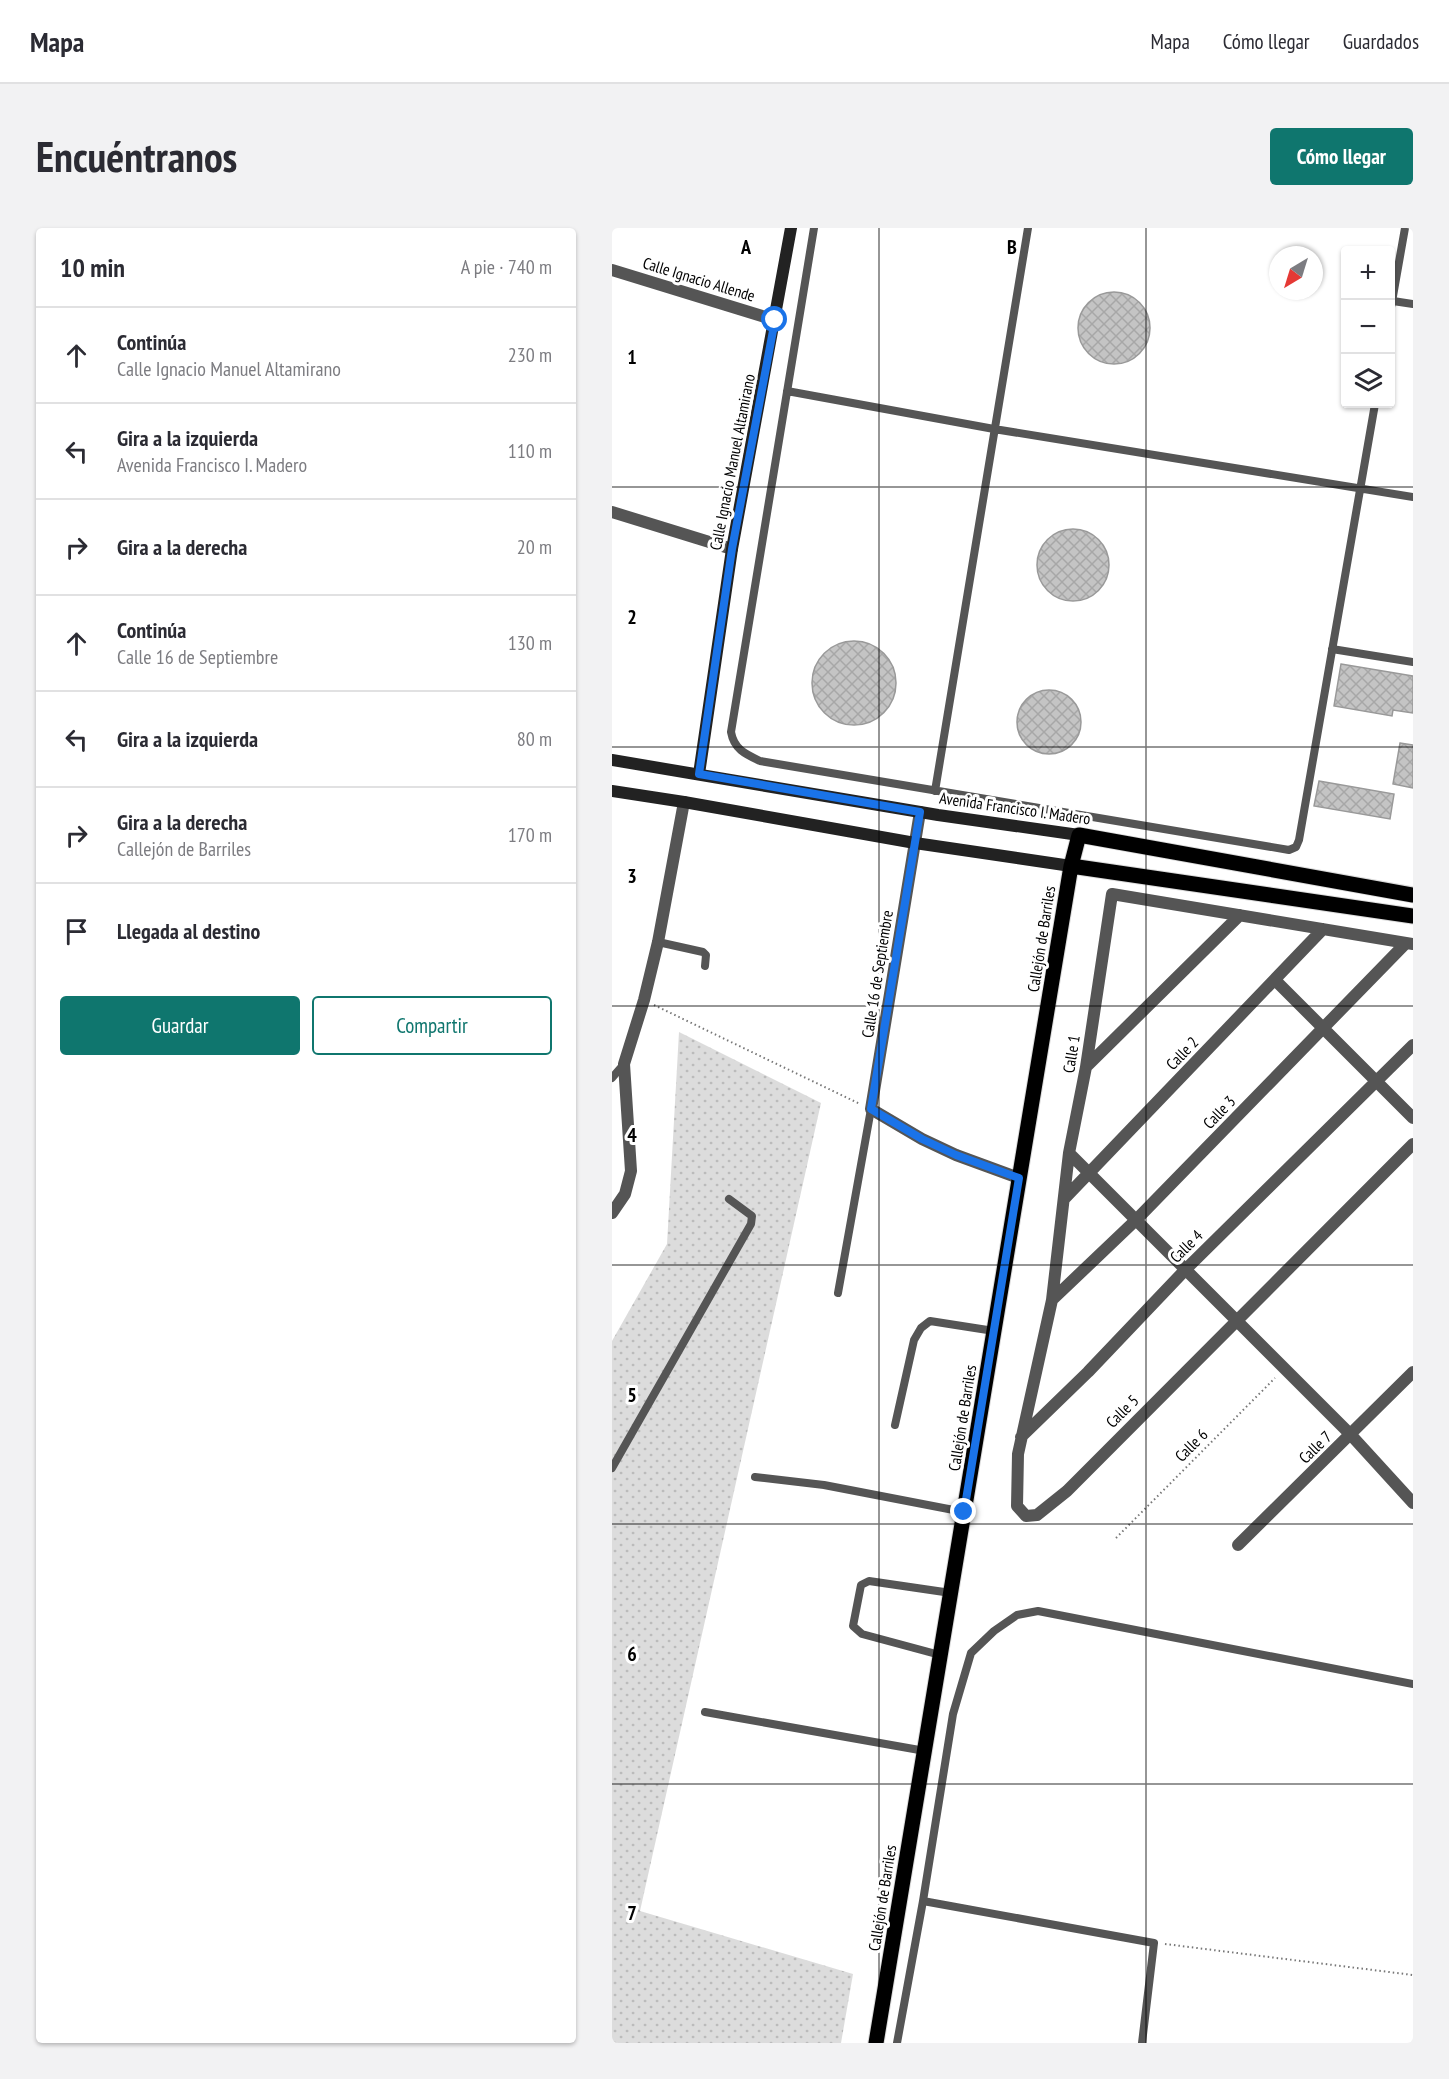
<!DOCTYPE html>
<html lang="es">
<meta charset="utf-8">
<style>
:root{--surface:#fff;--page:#f2f2f3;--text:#2b2b33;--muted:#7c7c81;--line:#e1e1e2;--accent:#0f766e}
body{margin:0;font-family:"PT Sans Narrow",sans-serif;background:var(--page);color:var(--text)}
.controls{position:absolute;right:18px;top:18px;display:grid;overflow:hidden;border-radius:6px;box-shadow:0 2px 4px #0004}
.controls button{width:54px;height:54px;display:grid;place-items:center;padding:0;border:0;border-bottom:2px solid var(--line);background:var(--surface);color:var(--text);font:30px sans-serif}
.compass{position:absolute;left:657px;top:18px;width:54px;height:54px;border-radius:50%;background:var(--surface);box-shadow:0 2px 4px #0004;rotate:218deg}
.stop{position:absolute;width:18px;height:18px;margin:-14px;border:4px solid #1a73e8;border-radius:50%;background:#fff}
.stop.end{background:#1a73e8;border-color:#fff;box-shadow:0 2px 6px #0008}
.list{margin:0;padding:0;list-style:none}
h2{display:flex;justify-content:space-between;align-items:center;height:78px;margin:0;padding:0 24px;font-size:26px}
h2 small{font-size:20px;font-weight:400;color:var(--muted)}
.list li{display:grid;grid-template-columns:39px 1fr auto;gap:18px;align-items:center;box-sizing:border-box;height:96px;padding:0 24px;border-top:2px solid var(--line)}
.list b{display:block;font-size:22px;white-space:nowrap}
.list p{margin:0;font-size:20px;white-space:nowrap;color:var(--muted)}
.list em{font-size:20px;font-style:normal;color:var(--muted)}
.actions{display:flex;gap:12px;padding:18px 24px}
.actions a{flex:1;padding:14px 0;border:2px solid var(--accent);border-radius:6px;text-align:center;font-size:21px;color:var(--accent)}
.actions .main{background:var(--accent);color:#fff}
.icon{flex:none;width:33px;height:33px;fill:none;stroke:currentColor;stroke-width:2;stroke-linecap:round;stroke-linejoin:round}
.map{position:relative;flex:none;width:801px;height:1815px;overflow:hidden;border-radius:6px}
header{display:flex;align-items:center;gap:36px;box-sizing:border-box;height:84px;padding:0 30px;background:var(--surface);border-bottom:2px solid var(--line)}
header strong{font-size:28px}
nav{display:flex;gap:33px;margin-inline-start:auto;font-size:21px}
.intro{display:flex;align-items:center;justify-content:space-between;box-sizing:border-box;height:144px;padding:0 36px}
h1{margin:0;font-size:42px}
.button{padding:15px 27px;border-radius:6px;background:var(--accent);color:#fff;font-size:21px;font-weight:700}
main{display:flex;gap:36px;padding:0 36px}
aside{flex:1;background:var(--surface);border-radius:6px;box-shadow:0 2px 4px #0004}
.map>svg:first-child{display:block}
.grass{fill:url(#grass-dots)}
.building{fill:url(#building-cross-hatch);stroke:#999;stroke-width:1.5}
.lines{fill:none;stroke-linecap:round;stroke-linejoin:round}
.primary-casing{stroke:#dbdbdb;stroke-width:17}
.path{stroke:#777;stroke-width:2;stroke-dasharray:1.5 3;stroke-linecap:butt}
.service{stroke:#555;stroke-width:8}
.minor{stroke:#555;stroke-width:12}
.secondary{stroke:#222;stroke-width:12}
.primary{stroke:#000;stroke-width:15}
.route{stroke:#1a73e8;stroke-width:8}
.grid{fill:none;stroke:#000;stroke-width:1.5;stroke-opacity:0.55}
.labels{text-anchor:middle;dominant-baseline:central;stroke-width:6;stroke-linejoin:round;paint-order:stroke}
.street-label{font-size:16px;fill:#000;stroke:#fff}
.grid-label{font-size:20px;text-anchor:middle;font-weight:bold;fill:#000;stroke:#fff;stroke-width:6;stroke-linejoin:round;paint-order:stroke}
</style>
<header>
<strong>Mapa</strong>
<nav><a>Mapa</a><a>Cómo llegar</a><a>Guardados</a></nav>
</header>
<div class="intro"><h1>Encuéntranos</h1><a class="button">Cómo llegar</a></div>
<main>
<aside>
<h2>10 min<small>A pie · 740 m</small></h2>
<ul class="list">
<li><svg class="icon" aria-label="ahead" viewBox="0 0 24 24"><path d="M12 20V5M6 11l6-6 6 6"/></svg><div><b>Continúa</b><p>Calle Ignacio Manuel Altamirano</p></div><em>230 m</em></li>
<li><svg class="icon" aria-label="left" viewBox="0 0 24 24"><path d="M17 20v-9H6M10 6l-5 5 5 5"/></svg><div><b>Gira a la izquierda</b><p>Avenida Francisco I. Madero</p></div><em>110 m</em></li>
<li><svg class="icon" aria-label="right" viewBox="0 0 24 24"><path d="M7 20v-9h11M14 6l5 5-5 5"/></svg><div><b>Gira a la derecha</b></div><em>20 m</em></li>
<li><svg class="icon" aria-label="ahead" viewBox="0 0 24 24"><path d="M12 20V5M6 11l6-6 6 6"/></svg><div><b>Continúa</b><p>Calle 16 de Septiembre</p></div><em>130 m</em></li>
<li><svg class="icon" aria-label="left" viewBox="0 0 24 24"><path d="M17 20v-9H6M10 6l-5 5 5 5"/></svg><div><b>Gira a la izquierda</b></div><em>80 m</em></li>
<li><svg class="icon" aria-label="right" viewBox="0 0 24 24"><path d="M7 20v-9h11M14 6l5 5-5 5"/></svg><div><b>Gira a la derecha</b><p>Callejón de Barriles</p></div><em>170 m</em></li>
<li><svg class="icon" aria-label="arrive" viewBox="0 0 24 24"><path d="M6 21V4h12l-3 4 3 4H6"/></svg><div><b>Llegada al destino</b></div></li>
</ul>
<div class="actions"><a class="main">Guardar</a><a>Compartir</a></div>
</aside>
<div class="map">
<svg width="801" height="1815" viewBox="0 0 801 1815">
<defs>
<pattern id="grass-dots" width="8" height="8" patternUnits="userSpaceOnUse" patternTransform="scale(1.5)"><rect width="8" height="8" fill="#dcdcdc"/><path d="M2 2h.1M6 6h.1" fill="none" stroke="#bbb" stroke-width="1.8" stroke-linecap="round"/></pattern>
<pattern id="building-cross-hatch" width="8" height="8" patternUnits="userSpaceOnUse" patternTransform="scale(1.5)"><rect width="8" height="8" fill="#c4c4c4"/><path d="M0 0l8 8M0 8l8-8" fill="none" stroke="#a7a7a7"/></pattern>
</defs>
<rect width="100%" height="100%" fill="#fff"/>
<path class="grass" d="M67,804L209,875L28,1683L241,1746L229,1815H0V1113L55,1016Z"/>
<path class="building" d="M466 100a36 36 0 1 1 72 0a36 36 0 1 1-72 0Z
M425 337a36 36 0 1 1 72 0a36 36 0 1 1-72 0Z
M200 455a42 42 0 1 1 84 0a42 42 0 1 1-84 0Z
M729,436L801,448V485L781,482L780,488L722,478Z
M405 494a32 32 0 1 1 64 0a32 32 0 1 1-64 0Z
M788,515L801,517V560L781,556Z
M707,553L782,566L778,591L702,578Z"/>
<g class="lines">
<g class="primary-casing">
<path id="primary" d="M459,638L801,688
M264,1815L459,638L467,607L801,667"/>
</g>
<path class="path" d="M42,777L248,876
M504,1310L663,1150
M553,1716L801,1747"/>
<path class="service" d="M202,0L119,504C122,521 133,526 148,533L677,622L684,619L687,612L763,176
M781,73L801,76
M778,85L793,0
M175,163L382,201L801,269
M720,421L801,434
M323,563L416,0
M46,714L91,724L94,727L93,738
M0,850L12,836
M226,1065L259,881
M283,1197L302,1112L309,1100L318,1093L382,1103
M0,1240L139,996L140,988L117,971
M143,1249L212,1257L352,1284
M328,1427L250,1406L241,1398L249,1357L257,1353L339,1365
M93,1484L313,1523
M311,1673L542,1715L530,1815
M285,1815L311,1673L341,1486L359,1425L382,1403L405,1387L426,1383L801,1456"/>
<path class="minor" d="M0,42L163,92
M0,284L120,321
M308,584L259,881L310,911L344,927L407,950
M801,716L500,666L474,839L457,925L440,1072L406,1226L405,1278L414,1288L425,1287L455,1263L801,916
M663,752L801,890
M474,839L628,687
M457,925L739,1207L801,1275
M452,971L711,701
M0,985L13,966L19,943L12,836L32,772L46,714L72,574
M440,1072L525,991L794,715
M409,1209L476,1144L574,1041L801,817
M626,1317L801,1144"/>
<path class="secondary" d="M0,532L326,587L467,607
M87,546L120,321L179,0
M0,563L72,574L303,615L459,638"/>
<use href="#primary" class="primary"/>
</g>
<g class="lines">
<path class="route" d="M163,92L120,321L87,546L308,584L259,881L310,911L344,927L407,950L352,1284"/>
</g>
<path class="grid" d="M267,0V1815M534,0V1815M0,259H801M0,519H801M0,778H801M0,1037H801M0,1296H801M0,1556H801"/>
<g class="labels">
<g class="street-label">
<text transform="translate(87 51) rotate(17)">Calle Ignacio Allende</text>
<text transform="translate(120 234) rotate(-79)">Calle Ignacio Manuel Altamirano</text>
<text transform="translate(403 580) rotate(8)">Avenida Francisco I. Madero</text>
<text transform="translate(429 711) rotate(-81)">Callejón de Barriles</text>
<text transform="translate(265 746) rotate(-81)">Calle 16 de Septiembre</text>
<text transform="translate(570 825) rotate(-46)">Calle 2</text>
<text transform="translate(459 826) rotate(-81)">Calle 1</text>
<text transform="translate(607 884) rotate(-46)">Calle 3</text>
<text transform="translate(574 1018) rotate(-45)">Calle 4</text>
<text transform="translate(510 1183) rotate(-45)">Calle 5</text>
<text transform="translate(350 1190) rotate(-81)">Callejón de Barriles</text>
<text transform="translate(579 1217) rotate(-45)">Calle 6</text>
<text transform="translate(703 1219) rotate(-44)">Calle 7</text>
<text transform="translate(270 1670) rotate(-81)">Callejón de Barriles</text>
</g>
</g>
<g class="grid-label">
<text x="134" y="26">A</text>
<text x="400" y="26">B</text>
<text x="20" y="136">1</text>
<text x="20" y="396">2</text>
<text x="20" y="655">3</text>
<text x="20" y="914">4</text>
<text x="20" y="1174">5</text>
<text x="20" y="1433">6</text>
<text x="20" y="1692">7</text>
</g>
</svg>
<div class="controls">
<button>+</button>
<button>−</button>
<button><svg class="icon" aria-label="layers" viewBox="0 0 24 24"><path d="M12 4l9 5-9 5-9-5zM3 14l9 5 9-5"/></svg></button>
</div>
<svg class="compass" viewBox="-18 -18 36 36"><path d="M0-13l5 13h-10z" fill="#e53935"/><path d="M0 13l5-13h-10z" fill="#7c7c81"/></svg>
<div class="stop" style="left:163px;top:92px"></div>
<div class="stop end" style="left:352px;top:1284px"></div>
</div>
</main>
